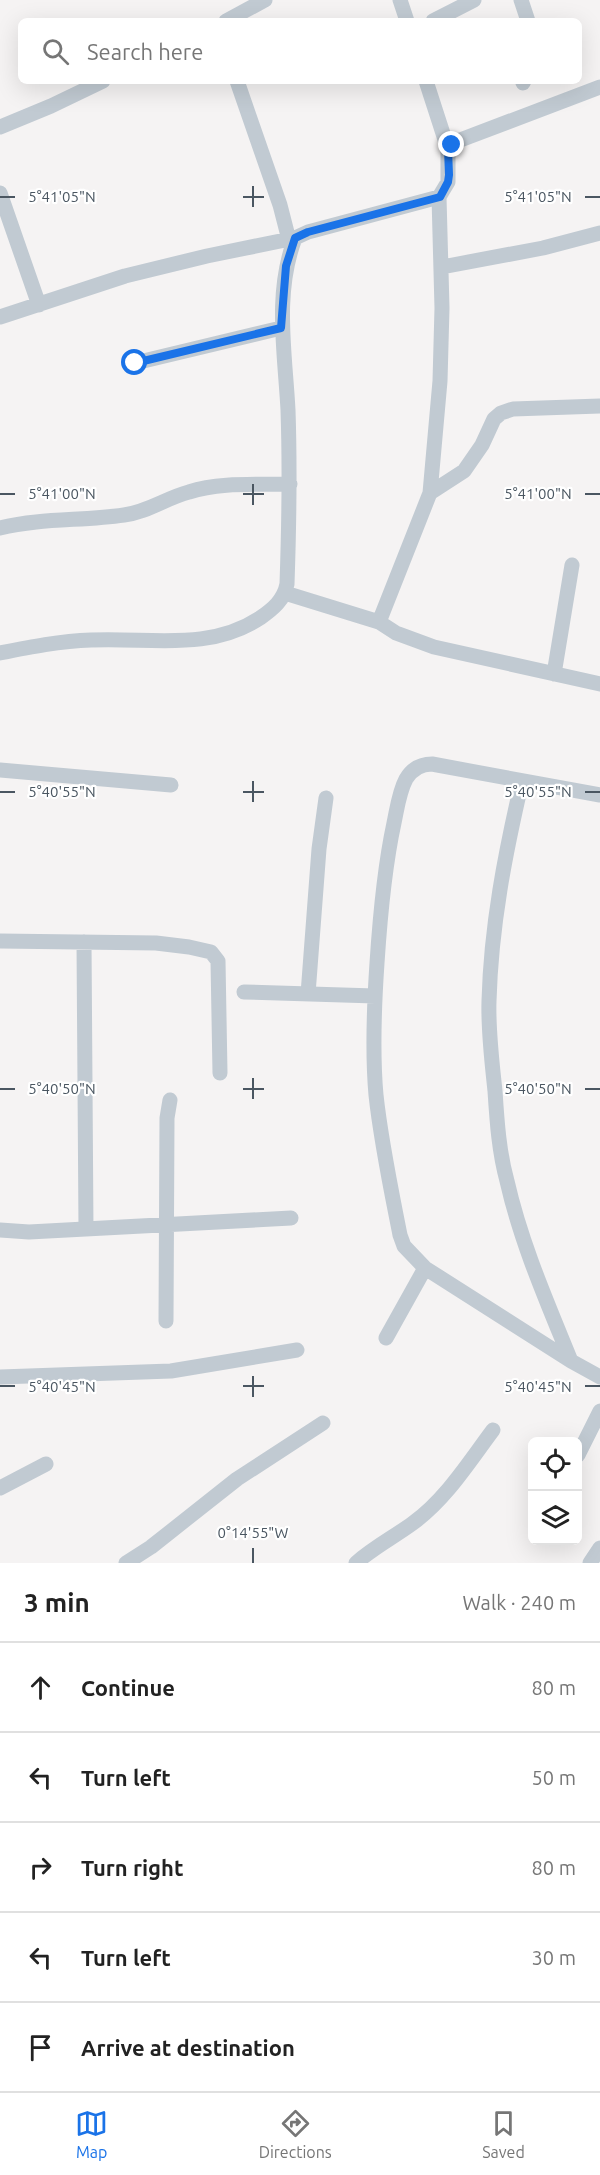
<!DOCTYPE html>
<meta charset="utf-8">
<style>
:root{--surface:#fff;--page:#f2f2f2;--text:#222;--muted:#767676;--line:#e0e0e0;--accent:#1a73e8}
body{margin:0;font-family:Ubuntu,sans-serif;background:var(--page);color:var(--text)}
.controls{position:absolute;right:18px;bottom:18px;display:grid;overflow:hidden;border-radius:9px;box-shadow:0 6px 24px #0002}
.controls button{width:54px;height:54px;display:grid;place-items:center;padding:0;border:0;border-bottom:2px solid var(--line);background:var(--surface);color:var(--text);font:30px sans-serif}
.stop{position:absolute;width:18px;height:18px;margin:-14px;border:4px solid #1a73e8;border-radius:50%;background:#fff}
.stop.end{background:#1a73e8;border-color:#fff;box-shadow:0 2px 6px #0008}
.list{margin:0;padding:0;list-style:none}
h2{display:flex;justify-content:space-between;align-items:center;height:78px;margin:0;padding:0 24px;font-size:26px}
h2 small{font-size:20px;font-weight:400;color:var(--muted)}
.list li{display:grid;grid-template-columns:39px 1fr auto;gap:18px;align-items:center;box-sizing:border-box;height:90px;padding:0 24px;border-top:2px solid var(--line)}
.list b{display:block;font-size:22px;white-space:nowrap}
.list em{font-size:20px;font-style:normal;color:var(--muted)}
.icon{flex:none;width:33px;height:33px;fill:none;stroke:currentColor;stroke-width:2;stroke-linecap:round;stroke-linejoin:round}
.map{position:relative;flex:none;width:600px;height:1563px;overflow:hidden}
.search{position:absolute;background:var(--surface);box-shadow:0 6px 24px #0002;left:18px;right:18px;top:18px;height:66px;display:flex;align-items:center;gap:15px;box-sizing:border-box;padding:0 21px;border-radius:9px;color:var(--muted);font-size:22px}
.sheet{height:528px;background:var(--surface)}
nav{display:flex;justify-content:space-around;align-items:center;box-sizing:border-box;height:84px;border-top:2px solid var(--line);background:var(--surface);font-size:16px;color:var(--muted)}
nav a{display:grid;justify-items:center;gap:3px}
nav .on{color:var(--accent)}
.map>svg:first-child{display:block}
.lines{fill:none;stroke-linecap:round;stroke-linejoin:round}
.minor{stroke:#c1cad2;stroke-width:15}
.route{stroke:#1a73e8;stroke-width:8}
.ticks{fill:none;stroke:#4a5661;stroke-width:2}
.ticks-label{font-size:15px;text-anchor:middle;fill:#4a5661;stroke:#fff;stroke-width:4.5;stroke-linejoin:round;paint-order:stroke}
</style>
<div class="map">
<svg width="600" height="1563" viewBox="0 0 600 1563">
<rect width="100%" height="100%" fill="#f5f3f3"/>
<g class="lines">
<path class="minor" d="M400,0L407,21
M521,0L528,21
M226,21L265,0
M433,21L474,0
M237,81L280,205L289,240
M426,81L448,149
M523,83L524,81
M0,127L51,106L103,81
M0,193L39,305
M442,267L543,248L600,233
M0,317L125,276L207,256L295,238L308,232L439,197L448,182V149L455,142L600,87
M135,363L281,328
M430,493L464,471L482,445L494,419L501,413L513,409L600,406
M0,528C40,518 83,521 124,515C148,512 166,498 189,492C220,482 257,485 290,484
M285,593L379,622L396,633L434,647L600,684
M379,622L430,493L440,381L442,308L439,197
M0,653C30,647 60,641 91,640C150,637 208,652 260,618C273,609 284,600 287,584C289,526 290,468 288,410C285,352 274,294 295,238
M554,674L572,565
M0,770L171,785
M522,781C505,854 491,926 489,1001C488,1031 492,1062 495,1091C497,1122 499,1152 507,1181C521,1243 547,1302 571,1361
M600,795L432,764C420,764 412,769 406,779C399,792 397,809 394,823C384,869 380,917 377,963C374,1007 372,1051 376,1095C381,1142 391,1189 400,1235L404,1246L425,1268L571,1361L600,1377
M0,941L156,943L189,947L211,952L218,961L220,1073
M84,942L86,1229
M244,992L375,996
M308,994L319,849L326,798
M0,1230L29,1232L291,1218
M166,1321L167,1118L170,1100
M386,1338L425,1268
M0,1377L171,1371L297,1350
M578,1455L600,1411
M0,1488L46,1464
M126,1563L151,1547L237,1479L323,1423
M356,1563C374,1547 394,1537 413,1523C446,1499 469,1462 493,1430
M590,1563L600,1548"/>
</g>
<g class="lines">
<path class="route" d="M135,363L281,328L286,266L295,238L308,232L440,197L448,182L449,175L448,149L452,145"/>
</g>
<path class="ticks" d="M253,186V207M0,197H15M243,197H264M585,197H600M253,484V505M0,494H15M243,494H264M585,494H600M253,781V802M0,792H15M243,792H264M585,792H600M253,1078V1099M0,1089H15M243,1089H264M585,1089H600M253,1376V1397M0,1386H15M243,1386H264M585,1386H600M253,1548V1563"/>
<g class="ticks-label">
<text x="62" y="202">5°41'05"N</text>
<text x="538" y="202">5°41'05"N</text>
<text x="62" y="499">5°41'00"N</text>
<text x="538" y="499">5°41'00"N</text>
<text x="62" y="797">5°40'55"N</text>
<text x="538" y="797">5°40'55"N</text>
<text x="62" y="1094">5°40'50"N</text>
<text x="538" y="1094">5°40'50"N</text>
<text x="62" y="1392">5°40'45"N</text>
<text x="538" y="1392">5°40'45"N</text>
<text x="253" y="1538">0°14'55"W</text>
</g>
</svg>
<div class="controls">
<button><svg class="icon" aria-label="locate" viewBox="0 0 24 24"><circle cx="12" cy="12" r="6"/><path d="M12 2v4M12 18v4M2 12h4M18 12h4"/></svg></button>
<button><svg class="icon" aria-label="layers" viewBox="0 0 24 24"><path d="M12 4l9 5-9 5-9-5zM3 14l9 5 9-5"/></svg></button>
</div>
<div class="stop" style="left:135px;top:363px"></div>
<div class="stop end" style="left:452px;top:145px"></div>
<div class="search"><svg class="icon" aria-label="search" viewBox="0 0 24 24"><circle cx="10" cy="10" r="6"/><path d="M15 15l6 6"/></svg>Search here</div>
</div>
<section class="sheet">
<h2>3 min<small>Walk · 240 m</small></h2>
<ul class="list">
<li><svg class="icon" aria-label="ahead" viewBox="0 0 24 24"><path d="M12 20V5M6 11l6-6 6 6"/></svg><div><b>Continue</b></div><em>80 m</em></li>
<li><svg class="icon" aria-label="left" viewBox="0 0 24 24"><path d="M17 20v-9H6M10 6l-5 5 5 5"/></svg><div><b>Turn left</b></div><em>50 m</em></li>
<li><svg class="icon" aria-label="right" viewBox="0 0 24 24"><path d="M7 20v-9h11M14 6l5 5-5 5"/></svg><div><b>Turn right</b></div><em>80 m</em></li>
<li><svg class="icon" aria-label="left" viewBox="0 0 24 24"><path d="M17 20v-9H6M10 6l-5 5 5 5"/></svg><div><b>Turn left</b></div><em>30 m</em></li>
<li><svg class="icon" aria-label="arrive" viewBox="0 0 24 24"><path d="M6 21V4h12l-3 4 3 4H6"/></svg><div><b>Arrive at destination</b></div></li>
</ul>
</section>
<nav>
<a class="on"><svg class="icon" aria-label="map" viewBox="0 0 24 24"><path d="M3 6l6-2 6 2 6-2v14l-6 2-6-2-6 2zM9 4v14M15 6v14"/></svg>Map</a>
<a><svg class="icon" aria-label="directions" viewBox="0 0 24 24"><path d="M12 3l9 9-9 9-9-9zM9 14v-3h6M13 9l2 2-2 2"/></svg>Directions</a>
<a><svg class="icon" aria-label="saved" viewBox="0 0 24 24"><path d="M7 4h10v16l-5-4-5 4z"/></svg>Saved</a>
</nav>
